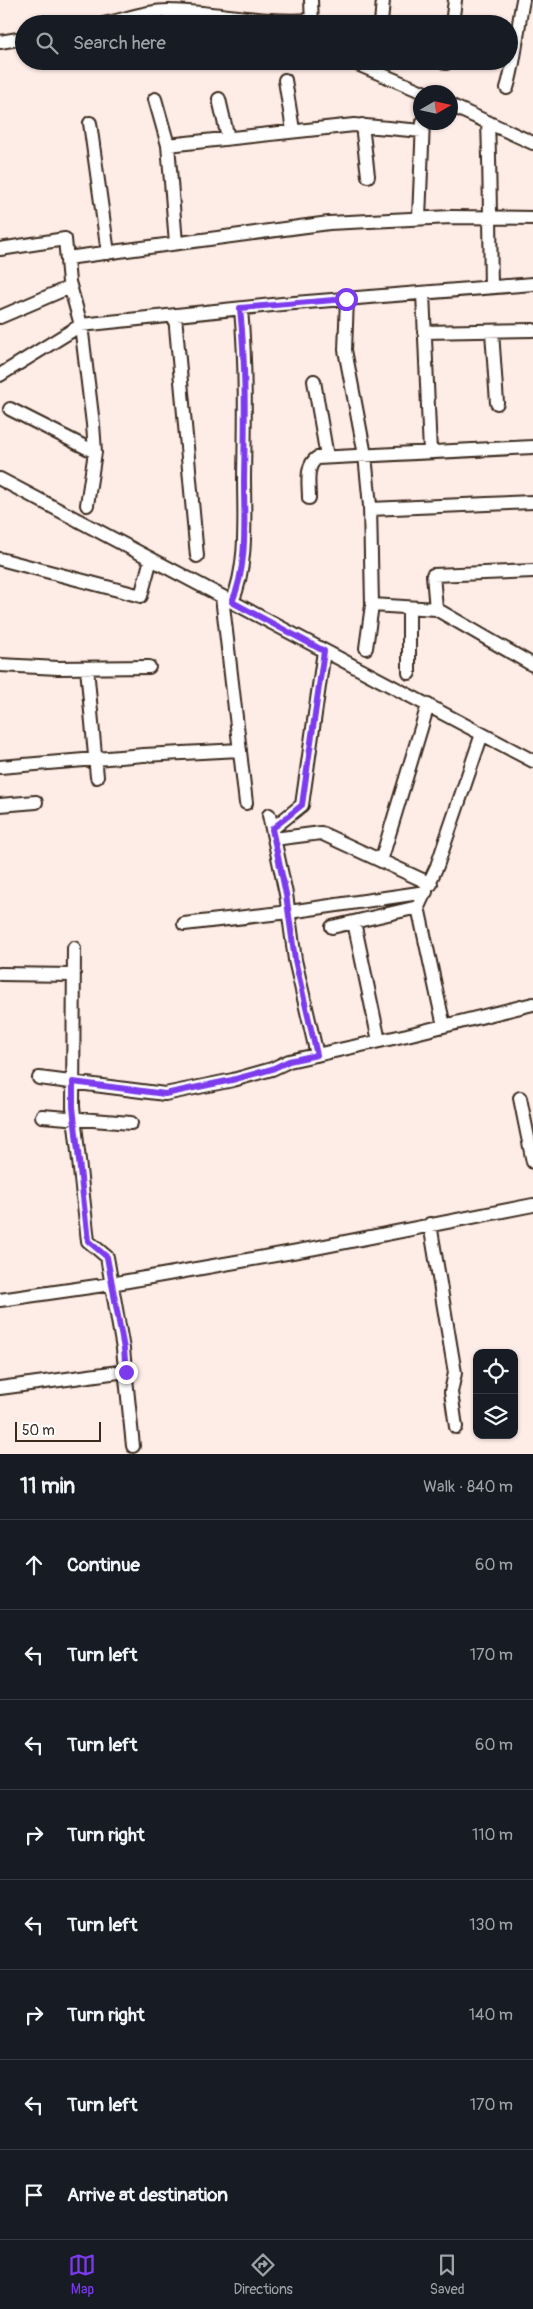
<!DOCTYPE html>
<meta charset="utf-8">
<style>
:root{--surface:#171b24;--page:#20242c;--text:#f1f3f6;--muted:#9ea1a6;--line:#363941;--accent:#7c3aed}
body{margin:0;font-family:Pangolin,sans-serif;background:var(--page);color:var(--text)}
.controls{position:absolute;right:15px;bottom:15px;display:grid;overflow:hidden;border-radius:10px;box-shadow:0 1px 4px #0004}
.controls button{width:45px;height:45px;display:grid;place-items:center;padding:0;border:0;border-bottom:1px solid var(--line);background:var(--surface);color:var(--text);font:25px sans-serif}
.compass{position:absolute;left:413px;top:85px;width:45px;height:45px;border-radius:50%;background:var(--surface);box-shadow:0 1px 4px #0004;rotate:81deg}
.scale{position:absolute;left:15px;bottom:12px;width:86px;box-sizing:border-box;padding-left:5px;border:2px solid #3b2a1e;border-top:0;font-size:14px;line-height:18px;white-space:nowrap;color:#3b2a1e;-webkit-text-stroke:4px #fff;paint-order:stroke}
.stop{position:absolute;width:15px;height:15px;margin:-11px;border:4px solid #7c3aed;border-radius:50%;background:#fff}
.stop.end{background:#7c3aed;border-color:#fff;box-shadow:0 1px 5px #0008}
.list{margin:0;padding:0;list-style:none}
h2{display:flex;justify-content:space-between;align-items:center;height:65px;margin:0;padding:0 20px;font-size:21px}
h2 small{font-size:16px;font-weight:400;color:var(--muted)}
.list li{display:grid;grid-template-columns:32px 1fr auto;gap:15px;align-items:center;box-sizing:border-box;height:90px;padding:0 20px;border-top:1px solid var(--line)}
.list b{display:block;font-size:19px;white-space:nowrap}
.list em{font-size:16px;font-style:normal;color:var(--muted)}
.icon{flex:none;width:28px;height:28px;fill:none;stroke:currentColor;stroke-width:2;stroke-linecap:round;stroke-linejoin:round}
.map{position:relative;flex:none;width:533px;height:1454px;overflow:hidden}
.search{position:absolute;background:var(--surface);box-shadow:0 1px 4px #0004;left:15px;right:15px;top:15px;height:55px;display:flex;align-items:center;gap:12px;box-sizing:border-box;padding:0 18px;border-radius:28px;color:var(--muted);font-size:19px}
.sheet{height:785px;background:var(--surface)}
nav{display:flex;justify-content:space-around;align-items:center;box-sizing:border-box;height:70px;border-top:1px solid var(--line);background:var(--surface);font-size:14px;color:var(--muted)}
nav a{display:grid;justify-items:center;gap:2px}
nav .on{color:var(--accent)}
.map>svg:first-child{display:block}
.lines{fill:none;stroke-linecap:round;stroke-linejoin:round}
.minor-casing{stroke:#3b2a1e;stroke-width:16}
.minor{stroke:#fff;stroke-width:12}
.route{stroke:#7c3aed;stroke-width:6}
</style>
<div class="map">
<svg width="533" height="1454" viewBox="0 0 533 1454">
<rect width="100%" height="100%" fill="#feece7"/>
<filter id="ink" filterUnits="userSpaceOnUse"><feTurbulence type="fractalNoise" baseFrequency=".02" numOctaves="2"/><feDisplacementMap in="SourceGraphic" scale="10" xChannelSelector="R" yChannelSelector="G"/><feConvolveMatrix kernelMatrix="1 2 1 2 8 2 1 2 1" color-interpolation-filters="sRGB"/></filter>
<g filter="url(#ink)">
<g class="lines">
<g class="minor-casing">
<path id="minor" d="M311,0L312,24
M103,24C123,20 151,10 171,11C218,12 264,24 312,20
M381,24L383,0
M452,24L455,0
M0,42L24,38
M350,61L423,92
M446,63V61
M285,80L293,130
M507,88C516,59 517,29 523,0
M155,99L168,145L176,243
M219,99L228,138
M450,105L533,143
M488,122C490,177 490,232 491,287
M90,123L108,253
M362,125L368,176
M168,145L354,125L422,131
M419,218L423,122
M0,249L65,239L69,282L81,325L93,424L95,452L87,505
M67,258L329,223L451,217L533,218
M423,293L430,452
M347,299L345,350L365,455L370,506L372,605L366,648
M175,316L197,556
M0,317L70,287
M424,332L533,330
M492,332L497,403
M0,375L81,325L282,304L533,284
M314,381L327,457
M10,409L95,452
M0,479L533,761
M309,498C309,485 305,466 317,458L533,447
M370,509L533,502
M0,559L141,596L151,559
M222,597L246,803
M232,602C248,565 244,517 244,477C245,421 246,365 241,309
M372,605L436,609L533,665
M409,608V673
M436,609L433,575L533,571
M0,665L58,668L149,667
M87,668L97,777
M0,767L144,755L240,750
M0,805L36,802
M269,815L286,894L295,960L317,1055
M272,829L302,805L324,651
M274,839L321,833L431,884
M381,861L428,705
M354,922L379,1041
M184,924L289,912L426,892
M332,927L418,907
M74,948L73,1107L88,1241L107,1257L123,1349L133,1446
M0,974L73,975
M444,1026L418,907L437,866L482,734
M39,1078L165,1094L233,1080L272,1069L289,1061L407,1035L533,1004
M520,1098L533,1162
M42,1116L131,1123
M430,1224L455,1373L451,1392L456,1427
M0,1300L111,1284L315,1248L533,1205
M0,1388L126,1371"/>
</g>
<use href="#minor" class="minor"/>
</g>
</g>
<g class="lines" filter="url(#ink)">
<path class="route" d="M126,1372L124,1349L107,1257L88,1241L73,1107V1082L165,1094L232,1080L272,1069L289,1061L317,1055L295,960L286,894L272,829L302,805L324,651L232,602C248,566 244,520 244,481C245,423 246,366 240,308L346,299"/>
</g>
</svg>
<div class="controls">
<button><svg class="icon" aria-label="locate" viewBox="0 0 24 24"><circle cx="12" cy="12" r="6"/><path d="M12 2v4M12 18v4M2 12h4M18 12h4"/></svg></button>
<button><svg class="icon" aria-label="layers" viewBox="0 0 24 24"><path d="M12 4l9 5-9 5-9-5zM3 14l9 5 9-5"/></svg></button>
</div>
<svg class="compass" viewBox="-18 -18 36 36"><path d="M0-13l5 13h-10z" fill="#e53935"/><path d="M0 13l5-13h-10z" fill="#9ea1a6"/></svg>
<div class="scale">50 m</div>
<div class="stop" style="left:346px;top:299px"></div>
<div class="stop end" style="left:126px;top:1372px"></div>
<div class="search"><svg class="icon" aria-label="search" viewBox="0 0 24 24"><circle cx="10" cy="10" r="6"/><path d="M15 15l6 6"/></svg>Search here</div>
</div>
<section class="sheet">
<h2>11 min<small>Walk · 840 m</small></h2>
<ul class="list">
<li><svg class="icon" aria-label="ahead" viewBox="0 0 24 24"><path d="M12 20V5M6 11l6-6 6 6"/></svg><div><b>Continue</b></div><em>60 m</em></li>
<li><svg class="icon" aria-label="left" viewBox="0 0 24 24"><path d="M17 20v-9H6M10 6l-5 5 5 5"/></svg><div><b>Turn left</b></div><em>170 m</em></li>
<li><svg class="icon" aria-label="left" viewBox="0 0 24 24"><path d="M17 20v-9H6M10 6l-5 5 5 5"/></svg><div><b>Turn left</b></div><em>60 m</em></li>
<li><svg class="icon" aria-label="right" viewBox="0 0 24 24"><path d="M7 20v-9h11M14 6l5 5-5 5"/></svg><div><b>Turn right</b></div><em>110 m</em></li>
<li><svg class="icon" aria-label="left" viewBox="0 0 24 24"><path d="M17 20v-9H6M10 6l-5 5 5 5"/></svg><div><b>Turn left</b></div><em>130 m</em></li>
<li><svg class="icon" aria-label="right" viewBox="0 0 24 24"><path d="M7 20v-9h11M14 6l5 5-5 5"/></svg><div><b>Turn right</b></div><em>140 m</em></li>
<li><svg class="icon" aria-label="left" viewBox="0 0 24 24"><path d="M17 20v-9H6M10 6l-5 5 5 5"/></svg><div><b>Turn left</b></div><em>170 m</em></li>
<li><svg class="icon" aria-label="arrive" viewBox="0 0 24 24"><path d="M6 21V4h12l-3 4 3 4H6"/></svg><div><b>Arrive at destination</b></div></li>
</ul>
</section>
<nav>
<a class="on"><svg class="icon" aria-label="map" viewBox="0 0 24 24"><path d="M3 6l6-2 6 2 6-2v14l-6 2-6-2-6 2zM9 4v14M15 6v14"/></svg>Map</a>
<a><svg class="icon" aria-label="directions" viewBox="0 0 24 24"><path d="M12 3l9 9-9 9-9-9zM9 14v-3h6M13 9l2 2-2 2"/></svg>Directions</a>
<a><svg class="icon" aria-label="saved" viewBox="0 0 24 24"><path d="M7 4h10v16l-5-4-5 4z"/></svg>Saved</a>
</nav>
